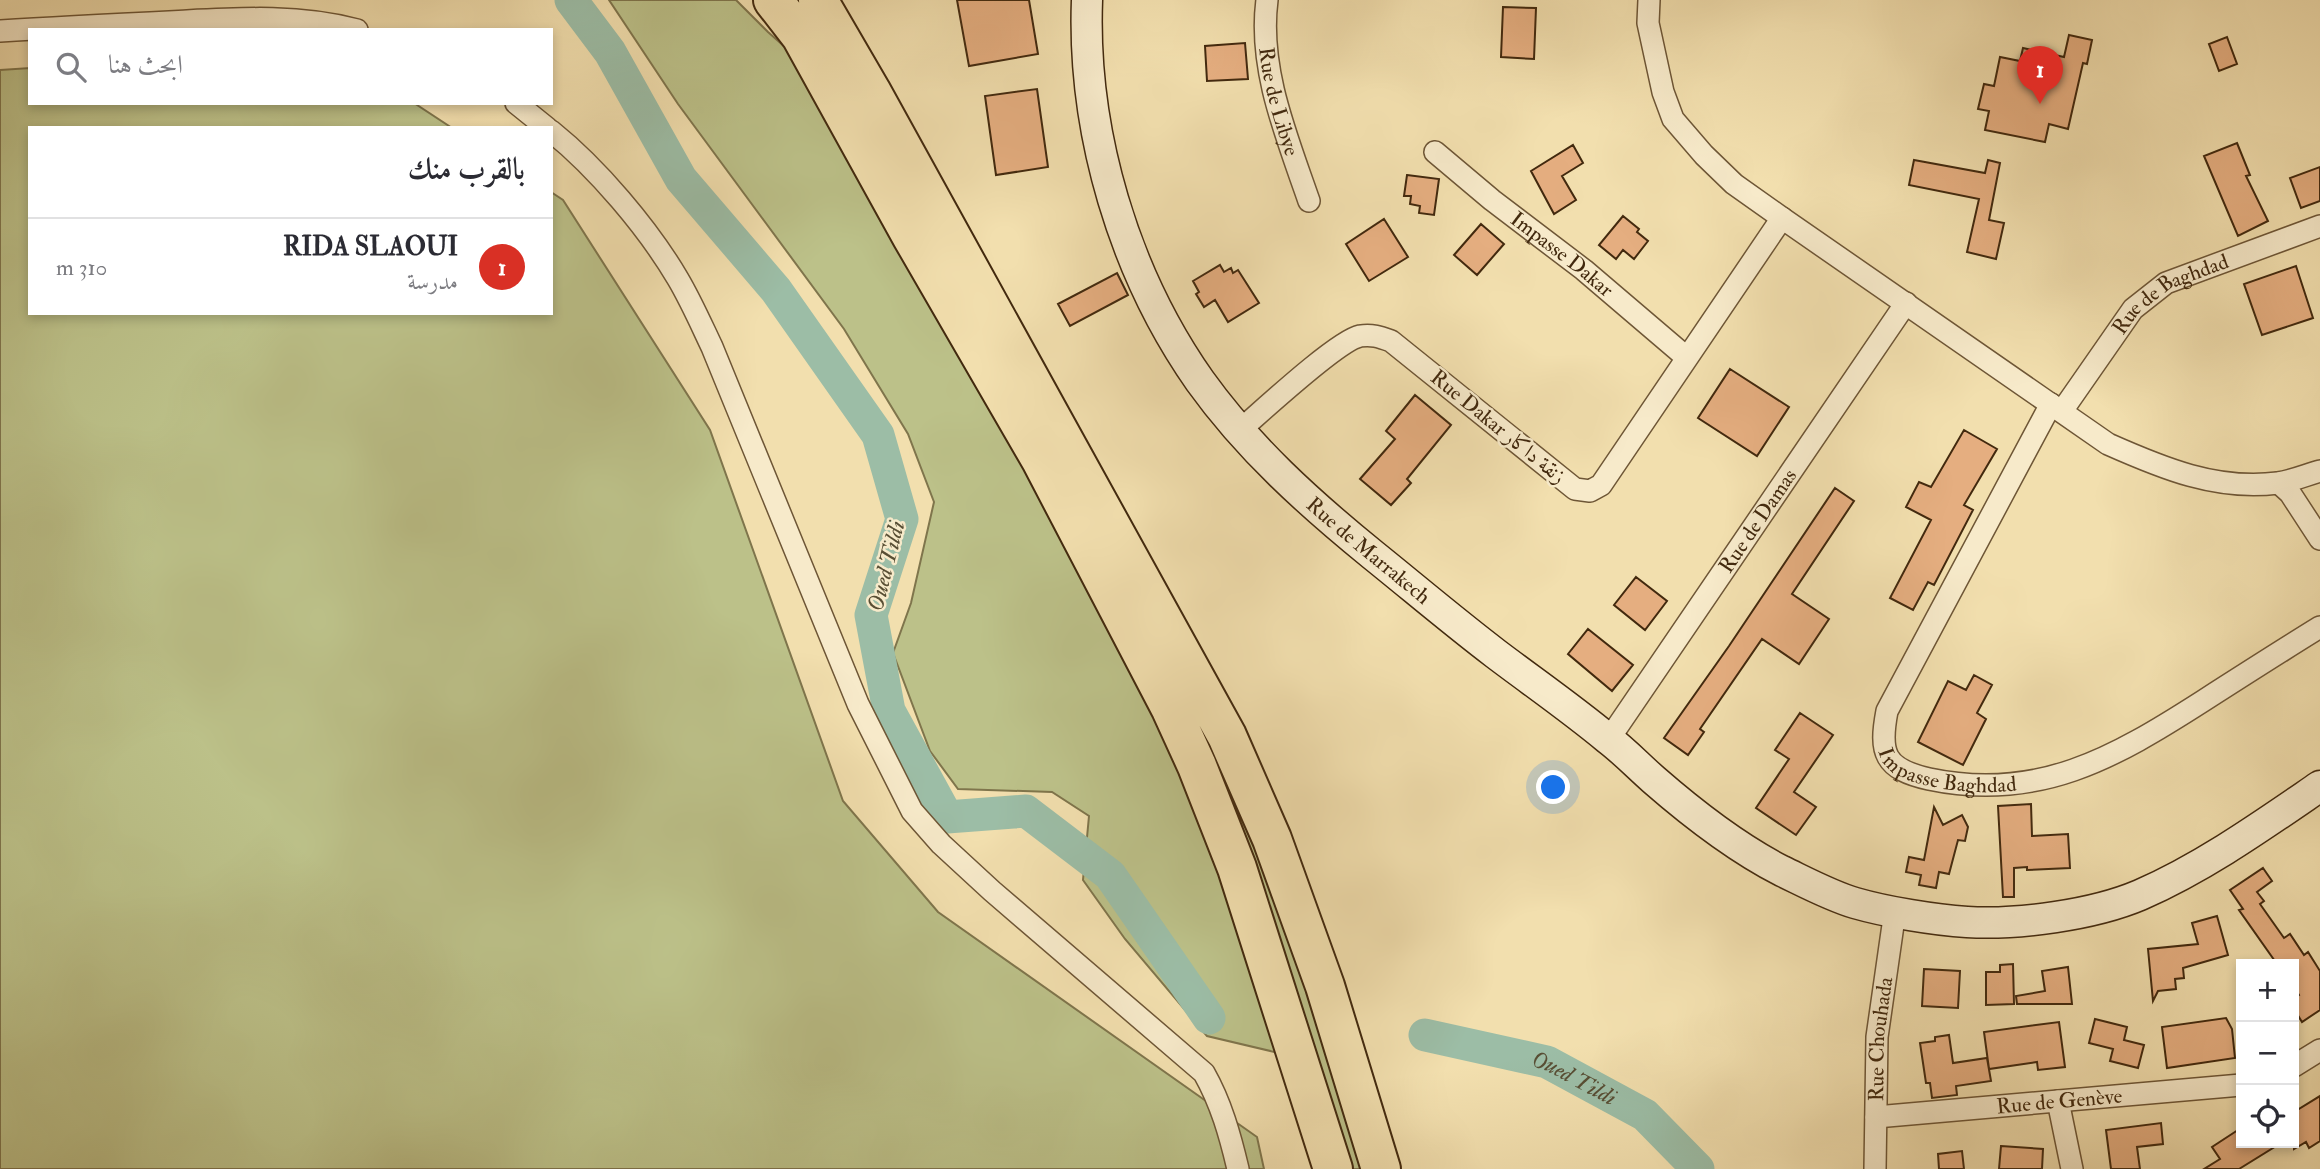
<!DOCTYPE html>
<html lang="ar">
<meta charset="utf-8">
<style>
:root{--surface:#fff;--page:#f2f2f3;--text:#2b2b33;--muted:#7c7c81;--line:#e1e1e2;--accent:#d93025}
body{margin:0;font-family:"IM FELL Double Pica",Amiri,serif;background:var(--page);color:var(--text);direction:rtl}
.controls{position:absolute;right:21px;bottom:21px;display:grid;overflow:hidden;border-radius:0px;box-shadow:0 4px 10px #0003}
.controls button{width:63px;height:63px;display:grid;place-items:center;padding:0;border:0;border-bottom:2px solid var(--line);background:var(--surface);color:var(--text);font:35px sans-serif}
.you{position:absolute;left:1554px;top:788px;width:24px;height:24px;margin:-18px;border:5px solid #fff;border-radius:50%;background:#1a73e8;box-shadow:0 0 0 10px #1a73e833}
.badge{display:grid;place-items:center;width:46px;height:46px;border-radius:50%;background:var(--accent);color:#fff;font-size:23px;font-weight:700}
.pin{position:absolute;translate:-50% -58px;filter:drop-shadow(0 2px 4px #0008)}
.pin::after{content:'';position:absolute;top:37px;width:24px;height:21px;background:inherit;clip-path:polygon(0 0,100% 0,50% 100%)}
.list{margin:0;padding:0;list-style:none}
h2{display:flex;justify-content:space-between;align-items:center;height:91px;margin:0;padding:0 28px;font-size:30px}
h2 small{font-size:23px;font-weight:400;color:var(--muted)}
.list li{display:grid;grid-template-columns:46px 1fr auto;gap:21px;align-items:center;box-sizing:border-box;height:98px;padding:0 28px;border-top:2px solid var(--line)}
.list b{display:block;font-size:26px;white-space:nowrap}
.list p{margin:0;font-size:23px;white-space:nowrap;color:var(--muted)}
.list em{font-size:23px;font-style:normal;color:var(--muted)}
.icon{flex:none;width:38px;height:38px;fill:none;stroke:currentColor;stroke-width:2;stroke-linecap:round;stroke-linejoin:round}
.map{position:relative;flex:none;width:2320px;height:1169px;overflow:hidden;direction:ltr}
.search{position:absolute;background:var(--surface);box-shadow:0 4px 10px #0003;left:28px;top:28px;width:525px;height:77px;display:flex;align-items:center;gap:18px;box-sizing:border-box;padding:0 24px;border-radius:0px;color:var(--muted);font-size:26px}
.panel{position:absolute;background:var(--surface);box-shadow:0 4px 10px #0003;left:28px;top:126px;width:525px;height:189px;border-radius:0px;direction:rtl}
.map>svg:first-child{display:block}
.green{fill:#bcc189;stroke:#7f754c;stroke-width:2}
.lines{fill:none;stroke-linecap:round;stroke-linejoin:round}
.river{stroke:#9cbda6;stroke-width:33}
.building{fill:#e5ae80;stroke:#42290e;stroke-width:2}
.street-casing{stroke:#6e5636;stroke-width:24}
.secondary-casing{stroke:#42290e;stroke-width:33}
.highway-casing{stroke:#42290e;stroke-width:42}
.street{stroke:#f7eaca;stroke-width:21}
.secondary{stroke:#f7eaca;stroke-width:30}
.highway{stroke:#f2dfae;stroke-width:38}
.labels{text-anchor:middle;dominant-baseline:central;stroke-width:5;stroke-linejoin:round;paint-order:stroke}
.street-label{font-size:21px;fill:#42290e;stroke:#f7eaca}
.water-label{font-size:23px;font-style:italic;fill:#584e34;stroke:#f7eaca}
</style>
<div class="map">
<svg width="2320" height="1169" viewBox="0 0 2320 1169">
<rect width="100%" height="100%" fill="#f2dfae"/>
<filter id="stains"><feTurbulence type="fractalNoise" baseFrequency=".00286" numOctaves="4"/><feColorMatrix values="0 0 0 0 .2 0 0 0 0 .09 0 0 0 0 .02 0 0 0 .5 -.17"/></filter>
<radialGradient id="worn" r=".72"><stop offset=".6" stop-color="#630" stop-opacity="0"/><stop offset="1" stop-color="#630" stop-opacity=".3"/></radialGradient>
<path class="green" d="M609,0H736L768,32L845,100L972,309L1227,779L1307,980L1365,1169H1332L1283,1054L1207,1036L1125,939L1083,880L1089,816L1052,792L958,789L930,751L893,653L911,603L934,502L908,434L844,329L678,104Z
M30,68V103H414L452,128H30V313H551V192L563,200L710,430L843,801L938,912L1257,1137L1264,1169H0V70Z"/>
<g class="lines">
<g class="river">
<path d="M571,0L610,52L681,179L776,290L878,435L902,519L871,615L889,711L947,817L1026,811L1110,875L1209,1018"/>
<path id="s1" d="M1425,1035L1547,1062L1645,1115L1698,1169"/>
</g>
</g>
<path class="building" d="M957,0H1029L1038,54L969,66Z
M1503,7L1536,8L1534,59L1501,57Z
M2069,35L2092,40L2087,64L2083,63L2068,129L2049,124L2045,142L1985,130L1989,111L1978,109L1984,84L1994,86L2000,57L2020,61L2023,48L2064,57Z
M2227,37L2237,64L2219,71L2209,44Z
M1245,43L1248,79L1207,81L1205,46Z
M1037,89L1048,167L996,175L985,96Z
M2237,143L2250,175L2246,176L2268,221L2238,236L2204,156Z
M1573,145L1583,163L1562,176L1576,200L1554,214L1531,171Z
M1914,160L1985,173L1988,160L2000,163L1989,220L2004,223L1996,259L1967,252L1979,199L1909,185Z
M2320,167V201L2301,208L2290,178Z
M1407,175L1439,179L1434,215L1419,213L1420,206L1410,204L1411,196H1404Z
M1623,216L1639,229L1637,232L1648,241L1634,259L1623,250L1616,259L1599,245Z
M1384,219L1408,257L1369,281L1346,244Z
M1481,224L1504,244L1477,275L1454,255Z
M1220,265L1224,272L1231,268L1233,273L1238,270L1259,303L1228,322L1215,300L1204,307L1196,294L1199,292L1193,281Z
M2296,266L2313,318L2262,335L2244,284Z
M1117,273L1128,295L1070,326L1058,304Z
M1730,369L1789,407L1757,456L1698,418Z
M1415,395L1451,425L1407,479L1411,483L1391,505L1360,479L1395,439L1386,431Z
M1964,430L1997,449L1964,505L1973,510L1934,585L1928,582L1913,610L1890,598L1931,520L1906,507L1919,482L1931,487Z
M1835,488L1854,501L1792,594L1829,619L1799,664L1762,639L1700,729L1704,732L1688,755L1664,738L1729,646Z
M1636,577L1667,601L1645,630L1614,605Z
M1588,629L1633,665L1612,691L1568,654Z
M1974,675L1992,685L1977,713L1986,719L1963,765L1918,742L1948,681L1966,690Z
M1800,713L1833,735L1794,792L1816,807L1796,835L1756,808L1789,759L1775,750Z
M2031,804L2032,836L2068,834L2070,868L2027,870V867L2014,868V897H2003L1998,806Z
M1934,807L1943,825L1962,815L1968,827L1965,841L1958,840L1949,874L1939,872L1936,888L1919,885L1921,875L1906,872L1909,857L1924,860Z
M2263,868L2272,881L2257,892L2264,901L2260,904L2284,938L2290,934L2304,955L2308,952L2320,971V1010L2302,1022L2294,1009V999L2299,995L2294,987V964H2277L2239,910L2243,909L2230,890Z
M2217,916L2228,955L2183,968L2184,978L2175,979L2176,989L2158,991L2153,1001L2148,949L2198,944L2192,923Z
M2013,964L2014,1004L1986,1005V972H2000V965Z
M2068,967L2072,1004H2017L2016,996L2045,991L2042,971Z
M1924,969L1960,971L1958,1008L1922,1006Z
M2226,1018L2232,1029L2235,1058L2167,1068L2162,1027Z
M2095,1019L2127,1027L2124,1040L2144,1045L2138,1068L2110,1061L2113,1049L2089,1043Z
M2059,1022L2065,1067L2038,1070L2037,1062L1989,1069L1984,1032Z
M1949,1035L1953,1063L1987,1058L1991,1081L1956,1086L1957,1095L1932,1098L1930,1083H1926L1920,1043L1935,1041V1037Z
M2320,1096V1141L2309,1148L2306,1142L2294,1149V1112Z
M2161,1123L2163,1144L2137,1147L2140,1169H2111L2106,1130Z
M2241,1128V1143H2281L2239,1169H2204L2220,1159L2212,1147Z
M2001,1146L2043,1149L2042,1169H1999Z
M1962,1151L1964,1169H1939L1938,1154Z"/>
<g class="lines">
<g class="street-casing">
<g id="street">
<path id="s2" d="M1267,0C1258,69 1287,137 1309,201"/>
<path d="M1649,0L1648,23L1663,92L1673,119L1704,155L1734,184L1782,218L2108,444C2162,468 2217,491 2278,483C2292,481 2306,475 2320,471"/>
<path d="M0,31C62,27 125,24 187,21C244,18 301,15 357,30"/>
<path d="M516,103L547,128"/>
<path d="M551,131C597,168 648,228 678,279C691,301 701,324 712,347L858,704L912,811L941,844L992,891L1204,1073C1221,1103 1230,1135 1238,1169"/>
<path id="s3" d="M1435,152L1492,200L1584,270L1686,357"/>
<path id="s4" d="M2051,404L1887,711C1879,753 1884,769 1929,779C2038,802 2114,758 2203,701C2242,676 2281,651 2320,627"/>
<path id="s5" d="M2062,411L2133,309L2166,283L2320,226"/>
<path d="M1239,431C1261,412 1337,341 1360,336C1372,334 1380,337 1391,341L1575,489L1590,491L1601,485L1782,218"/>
<path d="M2279,483L2290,493L2320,539"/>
<path id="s6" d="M1609,739L1906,303"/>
<path d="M2294,1066L2320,1050"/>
<path d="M2058,1101L2072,1169"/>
<path id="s7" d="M1876,1117L2241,1085"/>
<path id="s8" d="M1875,1169L1877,1037L1895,911"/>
</g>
</g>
<g class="secondary-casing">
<g id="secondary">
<path id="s9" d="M1087,0C1082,132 1124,273 1200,381C1248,448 1309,503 1373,555C1414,588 1454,622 1496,654C1533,682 1572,709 1608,739C1624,751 1638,766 1654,780C1693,814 1737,848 1782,871C1805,882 1831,896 1855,903C1886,912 1935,920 1967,922C2018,925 2093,915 2140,895C2204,867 2263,825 2320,786"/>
</g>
</g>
<g class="highway-casing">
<path id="highway" d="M773,0L801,36L912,237L1041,460L1171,709L1197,766L1237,868L1333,1169
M818,0L871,91L1227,736L1272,839L1325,986L1381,1169"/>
</g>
<use href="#street" class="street"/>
<use href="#secondary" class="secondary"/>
<use href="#highway" class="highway"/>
</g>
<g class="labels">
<g class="street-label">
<text stroke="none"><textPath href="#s2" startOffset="103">Rue de Libye</textPath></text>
<text stroke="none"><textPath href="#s3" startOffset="163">Impasse Dakar</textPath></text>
<text stroke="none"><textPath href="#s5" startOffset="164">Rue de Baghdad</textPath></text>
<text transform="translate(1498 427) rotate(39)">Rue Dakar زنقة داكار</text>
<text stroke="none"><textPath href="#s6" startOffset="264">Rue de Damas</textPath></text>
<text stroke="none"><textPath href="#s9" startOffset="644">Rue de Marrakech</textPath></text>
<text stroke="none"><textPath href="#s4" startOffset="458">Impasse Baghdad</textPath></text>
<text stroke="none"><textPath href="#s8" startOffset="130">Rue Chouhada</textPath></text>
<text stroke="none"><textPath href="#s7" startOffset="184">Rue de Genève</textPath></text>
</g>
<g class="water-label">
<text transform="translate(886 566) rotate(-76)">Oued Tildi</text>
<text stroke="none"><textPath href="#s1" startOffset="156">Oued Tildi</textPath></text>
</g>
</g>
<rect width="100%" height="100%" filter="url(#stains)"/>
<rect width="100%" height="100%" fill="url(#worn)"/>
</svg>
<div class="controls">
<button>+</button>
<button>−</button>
<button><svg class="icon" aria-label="locate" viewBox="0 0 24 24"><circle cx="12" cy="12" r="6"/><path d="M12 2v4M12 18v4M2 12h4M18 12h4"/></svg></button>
</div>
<div class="you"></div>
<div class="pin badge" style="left:2040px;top:104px">1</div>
<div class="search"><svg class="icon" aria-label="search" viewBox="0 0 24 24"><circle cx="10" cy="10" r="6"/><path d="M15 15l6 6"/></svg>ابحث هنا</div>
<section class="panel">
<h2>بالقرب منك<small></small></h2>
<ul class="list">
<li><span class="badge">1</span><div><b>RIDA SLAOUI</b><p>مدرسة</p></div><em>310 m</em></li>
</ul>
</section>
</div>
